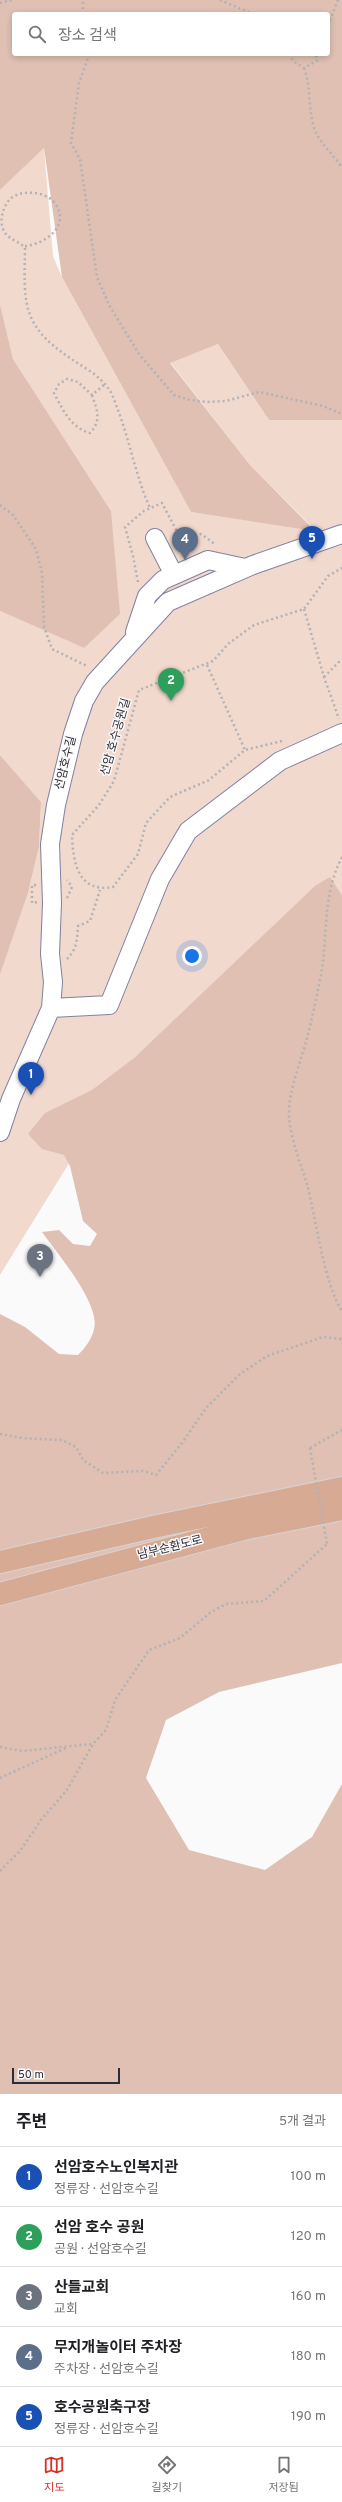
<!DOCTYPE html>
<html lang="ko">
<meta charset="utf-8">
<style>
:root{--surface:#fff;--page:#f6f6f6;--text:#202124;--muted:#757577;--line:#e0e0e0;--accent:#d93025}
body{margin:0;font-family:Overpass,"Noto Sans KR",sans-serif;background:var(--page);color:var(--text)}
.scale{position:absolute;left:12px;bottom:10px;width:108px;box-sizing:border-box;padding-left:4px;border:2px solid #2d2d3a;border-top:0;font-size:11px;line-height:14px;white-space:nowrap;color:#2d2d3a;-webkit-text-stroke:3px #fafafa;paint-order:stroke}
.you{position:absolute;left:192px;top:956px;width:14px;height:14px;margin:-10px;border:3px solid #fff;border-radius:50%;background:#1a73e8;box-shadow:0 0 0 6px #1a73e833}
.badge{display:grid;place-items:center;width:26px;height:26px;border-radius:50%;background:var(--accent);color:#fff;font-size:13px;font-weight:700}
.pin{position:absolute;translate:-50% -33px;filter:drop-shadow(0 1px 2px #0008)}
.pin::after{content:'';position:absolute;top:21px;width:14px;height:12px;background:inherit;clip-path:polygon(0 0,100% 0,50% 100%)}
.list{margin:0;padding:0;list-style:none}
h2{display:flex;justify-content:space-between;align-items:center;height:52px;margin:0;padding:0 16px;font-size:17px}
h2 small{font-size:13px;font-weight:400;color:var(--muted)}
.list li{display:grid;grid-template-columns:26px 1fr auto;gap:12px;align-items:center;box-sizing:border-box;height:60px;padding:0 16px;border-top:1px solid var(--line)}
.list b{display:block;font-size:15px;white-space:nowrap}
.list p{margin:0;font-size:13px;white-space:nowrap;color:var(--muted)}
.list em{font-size:13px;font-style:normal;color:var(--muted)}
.icon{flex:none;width:22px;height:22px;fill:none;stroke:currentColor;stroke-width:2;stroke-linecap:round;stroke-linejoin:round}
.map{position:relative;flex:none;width:342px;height:2094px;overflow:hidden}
.search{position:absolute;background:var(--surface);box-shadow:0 2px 6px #0003;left:12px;right:12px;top:12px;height:44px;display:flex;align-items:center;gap:10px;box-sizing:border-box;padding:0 14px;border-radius:4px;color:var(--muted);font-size:15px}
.sheet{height:352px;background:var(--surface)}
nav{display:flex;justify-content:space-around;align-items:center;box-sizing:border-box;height:56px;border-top:1px solid var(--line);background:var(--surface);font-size:11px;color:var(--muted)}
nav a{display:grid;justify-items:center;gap:2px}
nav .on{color:var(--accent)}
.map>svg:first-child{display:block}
.green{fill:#f2d9ce}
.forest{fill:#dfc0b2;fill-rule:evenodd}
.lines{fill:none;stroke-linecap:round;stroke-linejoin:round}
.minor-casing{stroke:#8181a0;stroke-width:20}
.major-casing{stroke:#d5d5d8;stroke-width:24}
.path{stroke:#b1b1b6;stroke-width:2.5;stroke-dasharray:2 3;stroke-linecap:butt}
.minor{stroke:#fff;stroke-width:18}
.major{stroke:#d7aa94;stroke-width:22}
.path-bridge{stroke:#b1b1b6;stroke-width:2.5;stroke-dasharray:2 3;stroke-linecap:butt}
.labels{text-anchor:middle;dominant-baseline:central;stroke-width:3;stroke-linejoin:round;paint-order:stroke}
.street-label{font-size:12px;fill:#2d2d3a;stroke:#fafafa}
</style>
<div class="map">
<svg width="342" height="2094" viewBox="0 0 342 2094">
<rect width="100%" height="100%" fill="#fafafa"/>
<path class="green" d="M44,148L53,256L62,277L191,512L315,530L250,465L170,362L218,344L269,420H342V895L330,878L134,1058L0,1275V975L28,893L39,847L41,802L0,755V611L84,648L111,511L13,359L0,304V190Z"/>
<path class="forest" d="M0,0H342V420H269L218,344L170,363L250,465L315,531L191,512L62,277L44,148L0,190ZM14,14H328V54H14Z
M0,304L13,359L111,511L120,614L84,648L0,611Z
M0,755L41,802L39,847L28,893L0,975Z
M330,877L342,895V1663L219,1692L166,1720L146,1778L189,1850L265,1870L312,1837L342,1784V2094H0V1314L25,1327L59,1354L78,1355C85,1348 92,1339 94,1329C101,1304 56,1252 42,1232L59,1230L73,1244L90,1246L97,1234L83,1221L70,1166L64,1155L42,1149L28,1134L45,1113L92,1090L134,1058L315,886Z"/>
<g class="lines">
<g class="minor-casing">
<path id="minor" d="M155,538L174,575
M135,632L147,596L163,580L208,560L245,568
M51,1008L109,1005L160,879L188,831L280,761L342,733
M0,1132L11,1099L51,1008L53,982L50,954L52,903L50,844L56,805L73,734L84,701L95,682L168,602L253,565L342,534"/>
</g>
<g class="major-casing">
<path id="major" d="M0,1562L153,1527L342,1488
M0,1594L243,1529L342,1509"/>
</g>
<path class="path" d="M220,0L253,14
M0,3L12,0
M83,14V0
M328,25L338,0
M88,54V58L79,83L71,143L80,159L97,277L109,305L139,354L174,395L190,400L206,402L226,401L259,392L323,406L342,414
M289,54L293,61L304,68L318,60L315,54
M304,68C311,86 308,105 313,124C317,142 333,153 342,168
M25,246C46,244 73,224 53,201C42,190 15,189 7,203C2,211 0,220 3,229C7,240 20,241 25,248C24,303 21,325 70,358C83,367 99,375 108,388C113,394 115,403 118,410C130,442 136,477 150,508
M92,395C97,410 102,420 90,433C71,428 63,410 54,393L59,384L67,379L78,382L92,395L105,384
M0,505L13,515L36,549L42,573L44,627L52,649L87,666
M138,582L133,556L125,527L144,511L162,503L183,543L201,534L216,545
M304,609L324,677L339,719
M207,665L245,750
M324,677L342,659
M282,741L245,750L209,780L170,797L146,823L138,854L113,887C78,893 73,863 72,835L99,805L114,781L139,690L213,661L228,644L254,625L304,609L328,576L342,568
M342,857C322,896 328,935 321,975C317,995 313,1015 308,1034C302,1060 288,1089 289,1117C291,1140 300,1162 307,1184C316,1218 324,1284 342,1311
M36,885H32V903L38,902
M67,898L72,887L67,880
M67,959C77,949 77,940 78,926L90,921L100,890
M0,1434L22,1438L62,1440L76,1447L83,1460L103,1473L143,1471L156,1475L182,1443L206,1408L240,1374L267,1356L323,1337L342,1339
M310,1448L342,1430
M0,1747L22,1751L92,1744
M0,1778L68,1747
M0,1871L20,1851L41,1820L67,1790L93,1744L106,1730L115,1700L149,1650L180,1638L211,1612L226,1604L264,1601L327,1544"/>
<use href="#minor" class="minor"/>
<use href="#major" class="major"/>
<path class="path-bridge" d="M310,1448L327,1544"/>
</g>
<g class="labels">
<g class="street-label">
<text transform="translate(116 737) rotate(-74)">선암 호수공원길</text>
<text transform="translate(66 763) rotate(-76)">선암호수길</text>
<text transform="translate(170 1548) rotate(-14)">남부순환도로</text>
</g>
</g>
</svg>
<div class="scale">50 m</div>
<div class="you"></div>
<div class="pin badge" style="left:31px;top:1095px;background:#1a4fb4">1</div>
<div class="pin badge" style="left:171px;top:701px;background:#2e9e5b">2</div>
<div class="pin badge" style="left:40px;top:1277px;background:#6b7280">3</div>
<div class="pin badge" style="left:185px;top:560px;background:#5c6f8a">4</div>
<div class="pin badge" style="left:312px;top:559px;background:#1a4fb4">5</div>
<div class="search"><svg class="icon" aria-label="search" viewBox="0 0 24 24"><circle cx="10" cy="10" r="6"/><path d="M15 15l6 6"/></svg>장소 검색</div>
</div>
<section class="sheet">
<h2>주변<small>5개 결과</small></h2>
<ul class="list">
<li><span class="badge" style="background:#1a4fb4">1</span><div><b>선암호수노인복지관</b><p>정류장 · 선암호수길</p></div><em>100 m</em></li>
<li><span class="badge" style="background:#2e9e5b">2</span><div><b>선암 호수 공원</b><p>공원 · 선암호수길</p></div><em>120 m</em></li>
<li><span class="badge" style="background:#6b7280">3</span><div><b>산들교회</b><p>교회</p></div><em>160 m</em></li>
<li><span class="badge" style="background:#5c6f8a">4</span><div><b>무지개놀이터 주차장</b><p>주차장 · 선암호수길</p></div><em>180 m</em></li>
<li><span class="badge" style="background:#1a4fb4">5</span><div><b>호수공원축구장</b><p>정류장 · 선암호수길</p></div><em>190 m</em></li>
</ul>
</section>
<nav>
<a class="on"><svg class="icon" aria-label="map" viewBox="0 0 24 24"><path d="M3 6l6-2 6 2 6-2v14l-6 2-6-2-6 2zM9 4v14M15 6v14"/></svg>지도</a>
<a><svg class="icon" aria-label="directions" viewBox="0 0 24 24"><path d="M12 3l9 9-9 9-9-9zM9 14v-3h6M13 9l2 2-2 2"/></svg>길찾기</a>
<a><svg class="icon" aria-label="saved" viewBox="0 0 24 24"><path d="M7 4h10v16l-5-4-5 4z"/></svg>저장됨</a>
</nav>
